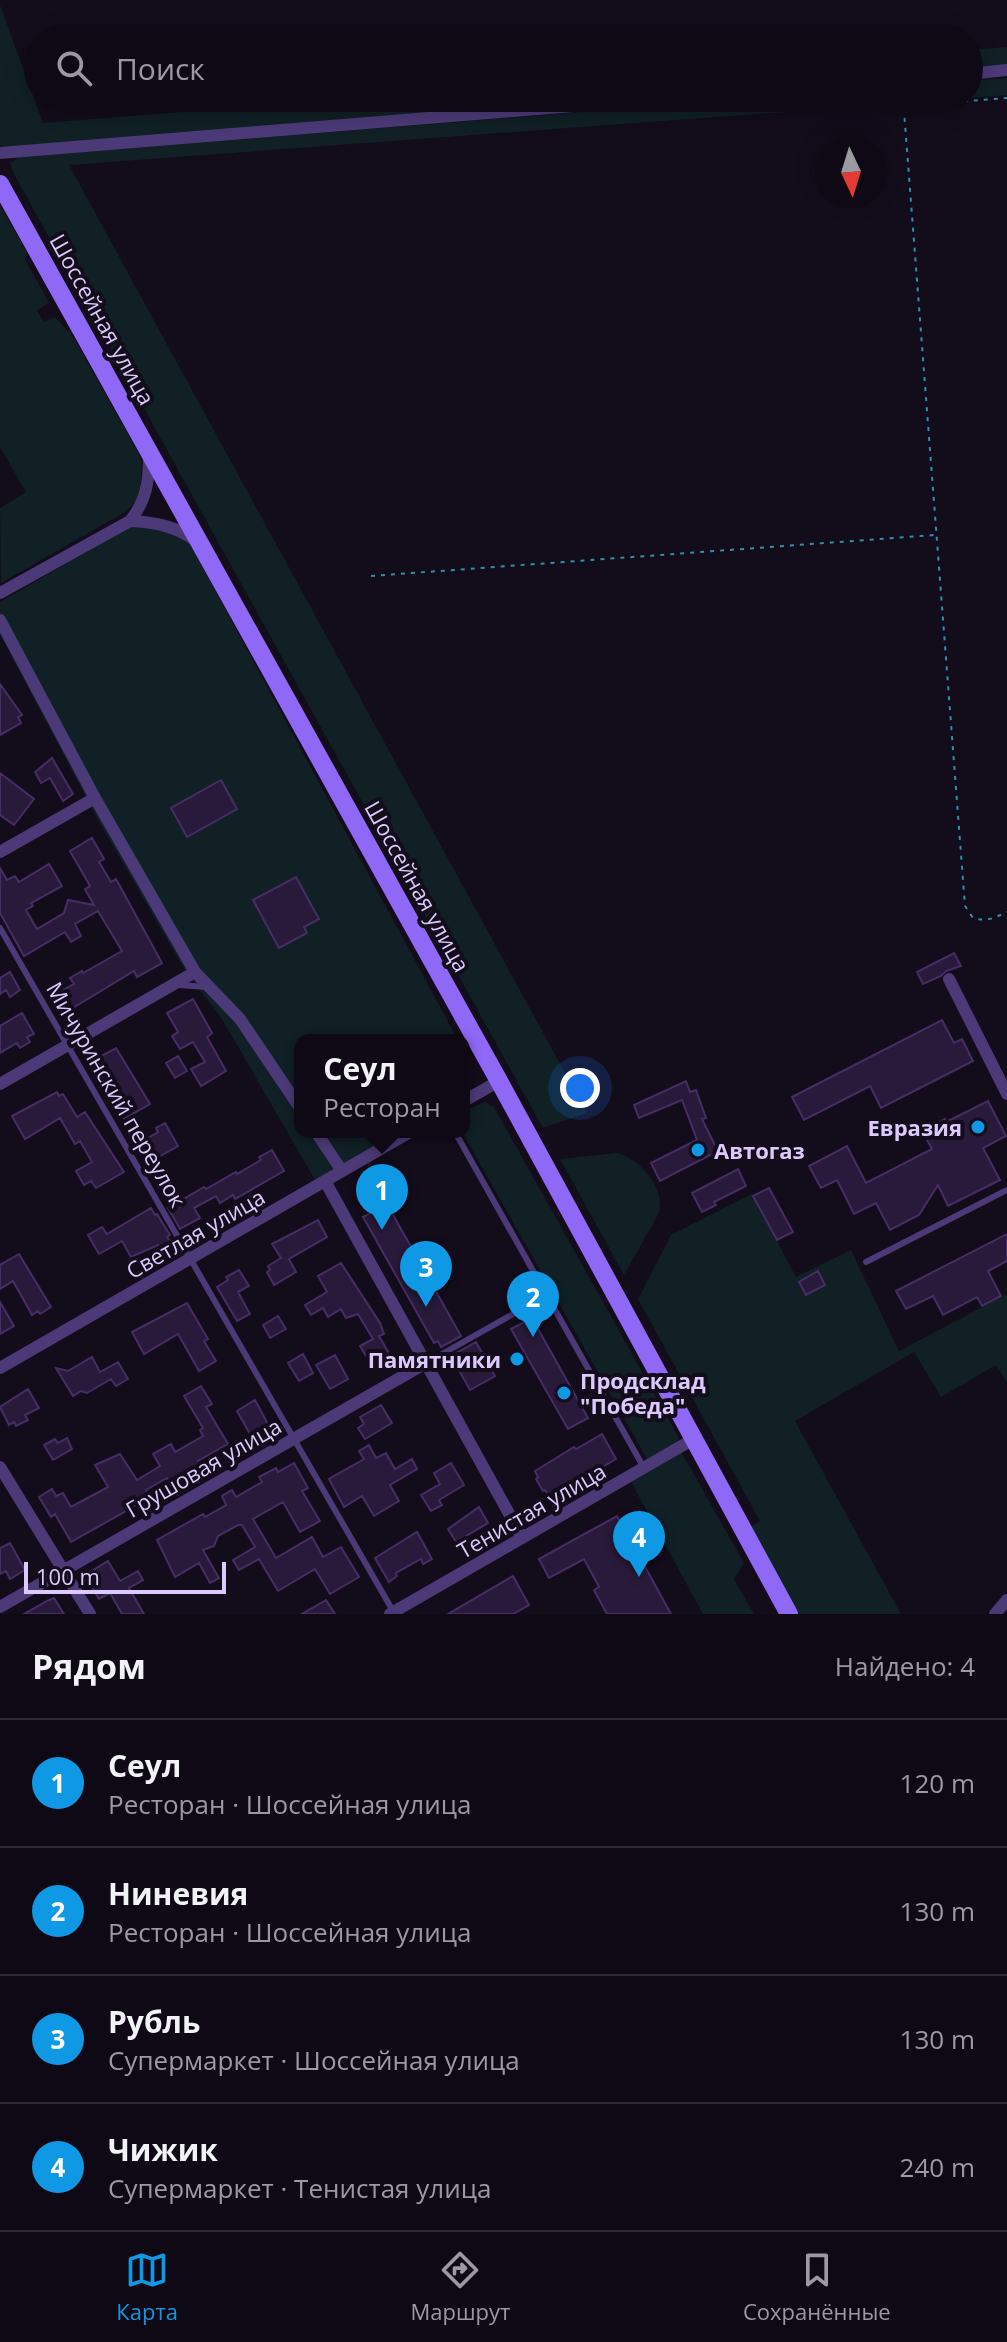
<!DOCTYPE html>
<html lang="ru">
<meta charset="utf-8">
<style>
:root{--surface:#0e0914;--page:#1c1722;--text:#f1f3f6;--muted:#9b9aa0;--line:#2e2a34;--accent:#0f98e3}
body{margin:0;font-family:"Open Sans",sans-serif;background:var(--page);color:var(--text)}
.compass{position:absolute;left:815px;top:136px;width:72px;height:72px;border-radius:50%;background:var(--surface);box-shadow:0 4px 20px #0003;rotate:176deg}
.scale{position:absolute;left:24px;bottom:20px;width:202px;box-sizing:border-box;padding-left:8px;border:4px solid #dccafc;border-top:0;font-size:22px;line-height:28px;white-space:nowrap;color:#dccafc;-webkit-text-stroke:6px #130c1b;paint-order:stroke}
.you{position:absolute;left:580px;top:1088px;width:28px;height:28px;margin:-20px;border:6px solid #fff;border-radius:50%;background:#1a73e8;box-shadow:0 0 0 12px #1a73e833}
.badge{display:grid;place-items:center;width:52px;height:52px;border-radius:50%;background:var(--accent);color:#fff;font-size:26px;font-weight:700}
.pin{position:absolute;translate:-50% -66px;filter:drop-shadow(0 2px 4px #0008)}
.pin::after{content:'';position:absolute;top:42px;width:28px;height:24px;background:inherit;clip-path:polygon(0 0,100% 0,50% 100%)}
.popup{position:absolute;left:294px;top:1034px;width:176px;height:104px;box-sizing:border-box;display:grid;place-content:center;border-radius:16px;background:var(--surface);filter:drop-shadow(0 2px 6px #0005);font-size:26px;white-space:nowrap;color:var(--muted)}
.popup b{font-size:30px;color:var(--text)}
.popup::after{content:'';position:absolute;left:50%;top:100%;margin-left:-16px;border:16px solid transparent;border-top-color:var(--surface)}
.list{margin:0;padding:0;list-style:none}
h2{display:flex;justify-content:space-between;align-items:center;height:104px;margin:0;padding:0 32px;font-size:34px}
h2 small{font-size:26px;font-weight:400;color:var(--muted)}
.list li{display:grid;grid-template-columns:52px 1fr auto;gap:24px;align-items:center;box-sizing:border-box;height:128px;padding:0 32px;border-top:2px solid var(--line)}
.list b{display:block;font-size:30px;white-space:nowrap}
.list p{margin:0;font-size:26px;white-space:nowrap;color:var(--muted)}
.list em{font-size:26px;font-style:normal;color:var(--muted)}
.icon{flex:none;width:44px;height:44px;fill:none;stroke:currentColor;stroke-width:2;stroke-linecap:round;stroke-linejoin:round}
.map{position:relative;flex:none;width:1007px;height:1614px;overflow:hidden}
.search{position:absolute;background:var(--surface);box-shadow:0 4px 20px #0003;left:24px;right:24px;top:24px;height:88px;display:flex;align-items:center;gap:20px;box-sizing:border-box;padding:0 28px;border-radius:44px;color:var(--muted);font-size:30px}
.sheet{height:616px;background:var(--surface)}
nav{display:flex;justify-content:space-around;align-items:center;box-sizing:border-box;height:112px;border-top:2px solid var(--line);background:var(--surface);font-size:22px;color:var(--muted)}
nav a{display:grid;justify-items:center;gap:4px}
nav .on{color:var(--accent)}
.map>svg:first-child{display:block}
.green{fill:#102025}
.building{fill:#291a3b;stroke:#472d66;stroke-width:2}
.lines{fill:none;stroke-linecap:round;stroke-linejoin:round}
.path{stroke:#3490a6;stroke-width:2;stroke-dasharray:4 6;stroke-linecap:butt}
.service{stroke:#4c3a78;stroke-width:6}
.minor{stroke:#4c3a78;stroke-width:12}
.secondary{stroke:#8f68f5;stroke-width:18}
.poi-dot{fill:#0f98e3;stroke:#130c1b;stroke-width:3}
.labels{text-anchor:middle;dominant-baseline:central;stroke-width:8;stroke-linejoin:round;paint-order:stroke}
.street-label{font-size:22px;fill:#dccafc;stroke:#130c1b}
.poi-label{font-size:22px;font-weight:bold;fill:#dccafc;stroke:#130c1b;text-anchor:end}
</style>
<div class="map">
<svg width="1007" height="1614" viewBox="0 0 1007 1614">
<rect width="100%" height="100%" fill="#130c1b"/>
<path class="green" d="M0,5L43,123L361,98H610L5,147L0,145Z
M1007,47V65L969,68V50Z
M1007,78V95L969,98V81Z
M756,98H892L893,104L69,165L587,1113L543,1128L14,174L10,163L20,157Z
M0,205L27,253L25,259L49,303L37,310L44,322L55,317L74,338L139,454L142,464L140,489L136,500L127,511L1,583L0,508L26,492L0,447Z
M130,527C151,527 170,532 189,542L458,1040H300V1132H399L315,1180L222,1019L186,972L97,818L0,634V602Z
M485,1102L494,1107L679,1438L677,1442L647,1459L462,1132L464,1111Z
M617,1153C641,1160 665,1187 659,1213L624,1275L560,1159Z
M752,1194L796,1277L851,1250L899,1351L1007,1294V1382L996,1365L941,1397L914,1352L795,1421L901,1614H799L750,1527L760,1521L638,1299L671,1235Z
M682,1453L744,1563L734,1579L754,1614H703L631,1482Z"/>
<path class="building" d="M0,684L22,715L18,717L21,723L0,735Z
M52,758L73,794L63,801L50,778L41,783L35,772Z
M0,773L34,799L14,825L0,815Z
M221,780L237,809L187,837L171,808Z
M92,838L104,859L99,862L111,882L116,879L162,963L137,977L134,971L63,1014L52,996L74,984L70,978L82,971L83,973L122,951L98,911L75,924L81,936L71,942L65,932L24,956L0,913V868L7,880L15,876L19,882L49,864L62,886L31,903L33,906L26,910L37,929L64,913L68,900L94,905L85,889L90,886L70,851Z
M296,877L319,919L304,927L307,933L279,948L253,900Z
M954,953L961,966L946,971L941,976L923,984L917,972Z
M10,972L20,990L10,997L6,990L0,994V978Z
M193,999L212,1033L207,1037L226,1071L201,1086L191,1069L205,1062L193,1042L180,1049L172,1036L178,1032L167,1013Z
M22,1013L34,1034L27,1037L30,1042L20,1048L17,1043L0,1053V1026Z
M942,1020L954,1043L962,1039L973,1061L881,1108L870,1086L804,1120L792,1097Z
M116,1048L150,1104L124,1119L106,1087L102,1090L87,1064Z
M178,1056L187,1071L175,1078L166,1063Z
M686,1081L690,1092L696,1090L706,1118L702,1119L718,1151L660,1181L651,1163L697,1140L682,1100L639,1118L634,1105Z
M57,1092L59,1096L63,1094L77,1117L85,1112L124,1172L96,1188L91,1181L84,1185L76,1171L92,1162L80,1141L75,1144L60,1118L25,1139L12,1116Z
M988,1101L1006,1136L983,1148L1000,1180L948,1206L938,1185L919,1215L890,1230L876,1203L854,1214L837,1180L821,1188L809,1166L847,1146L866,1183L932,1149L922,1131L945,1119L946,1122Z
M165,1123L178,1146L155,1159L144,1140L158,1132L156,1128Z
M272,1150L284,1171L235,1199L233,1195L220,1203L216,1196L194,1208L200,1218L180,1229L168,1208L204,1187L206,1189L236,1172L237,1174L261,1160L259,1157Z
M738,1169L746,1186L714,1202L716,1205L702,1212L692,1193Z
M769,1188L793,1232L777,1240L753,1196Z
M387,1204L461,1336L441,1347L438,1341L434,1343L363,1217Z
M151,1208L155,1215L157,1214L170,1235L167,1237L171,1243L160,1249L158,1245L131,1257L122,1241L99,1254L88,1235L102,1227L107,1234Z
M318,1220L327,1237L289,1259L296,1272L274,1285L267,1272L270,1270L268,1266L281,1258L272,1244Z
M1007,1234V1261L988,1271L1001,1296L982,1306L977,1297L943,1315L933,1296L906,1309L896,1291Z
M19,1254L51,1307L40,1314L38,1311L32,1315L13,1281L0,1289V1265Z
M341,1263L380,1323L384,1334L379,1336L391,1357L373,1368L360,1346L373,1339L358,1314L346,1318L341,1309L328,1317L323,1308L311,1315L305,1305L327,1292L318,1276Z
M239,1270L249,1286L238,1292L250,1314L237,1321L217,1287L228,1280L226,1277Z
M818,1271L825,1285L806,1295L799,1282Z
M0,1302L14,1326L0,1334Z
M187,1303L208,1339L204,1341L216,1361L199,1371L178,1334L144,1354L132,1332Z
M278,1316L286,1329L270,1338L263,1325Z
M532,1318L588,1418L568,1429L511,1329Z
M476,1342L495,1376L470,1390L451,1356Z
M303,1354L313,1373L299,1381L288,1363Z
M335,1355L348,1379L330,1389L316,1365Z
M92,1357L100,1372L118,1362L128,1379L116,1386L111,1379L87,1393L81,1391L73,1396L56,1368L68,1371Z
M201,1386L212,1404L206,1407L228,1444L198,1461L203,1470L185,1481L183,1478L171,1485L167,1478L146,1490L151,1497L71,1542L55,1514L51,1517L39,1497L52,1489L56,1496L63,1493L71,1507L82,1501L108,1487L95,1465L120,1454L137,1480L160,1466L153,1454L171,1444L175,1452L203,1436L200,1430L203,1428L184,1396Z
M28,1389L39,1408L25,1415L28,1420L16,1426L14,1422L9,1425L0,1407Z
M255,1400L269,1426L251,1436L237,1411Z
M381,1405L392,1423L365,1439L358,1428L364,1424L360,1417Z
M602,1434L616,1459L560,1492L559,1490L549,1496L545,1490L543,1491L536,1479L538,1477L535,1471L574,1447L576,1449Z
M67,1438L72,1449L53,1460L44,1445L55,1439L58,1443Z
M369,1445L376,1458L386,1453L395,1469L412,1459L417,1469L390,1485L399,1501L374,1516L362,1496L344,1507L329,1479L364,1459L359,1451Z
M294,1463L308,1488L302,1491L320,1521L300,1532L283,1502L253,1519L276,1558L312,1537L323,1557L341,1547L359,1577L330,1594L315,1569L278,1591L259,1559L239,1570L233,1560L255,1547L242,1525H238L218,1536L214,1546L203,1550L219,1578L210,1583L199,1563L175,1577L157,1540L203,1514L205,1517L226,1505L222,1496L232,1490L236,1497L262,1482L259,1477L276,1468L278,1472Z
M451,1463L464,1485L439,1500L442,1505L431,1511L421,1495L440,1484L434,1473Z
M479,1507L488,1523L456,1542L448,1529Z
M617,1516L643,1563L671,1614H607L594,1590L599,1587L584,1559L549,1578L539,1559Z
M417,1532L432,1559L423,1564L421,1559L396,1573L397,1576L389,1582L375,1558Z
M10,1543L25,1570L10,1579L6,1571L0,1574V1548Z
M108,1561L120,1581L138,1571L143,1580L129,1588L144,1614H122L110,1593L99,1599L88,1580L93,1577L90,1572Z
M513,1576L529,1605L513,1614H448Z
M54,1598L64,1614H24L47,1601Z
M326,1600L335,1614H302Z"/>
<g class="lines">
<path class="path" d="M903,98L965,906L973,918C987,922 994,918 1007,912
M904,106L1007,98
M371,576L935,535"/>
<path class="service" d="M0,928L393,1611
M179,985L207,987
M455,1132L644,1468
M866,1262L1007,1190
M426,1363L547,1295"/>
<path class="minor" d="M969,74L1007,70
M0,153L671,98
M130,521C154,522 175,526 195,540
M0,593L130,521C146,501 149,482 149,457
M0,620L95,798L195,972L240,1019L300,1108
M0,852L95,798
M949,979L1007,1094
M0,1084L195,972
M464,1101L499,1081
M316,1132L342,1171
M325,1181L522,1537
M0,1368L410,1132
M0,1467L90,1614
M0,1607L426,1363
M390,1614L692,1440
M995,1614L1007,1600"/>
<path class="secondary" d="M0,184L499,1081L789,1614"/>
</g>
<g class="poi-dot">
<circle cx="978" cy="1127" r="8"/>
<circle cx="698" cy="1150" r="8"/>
<circle cx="517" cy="1359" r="8"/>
<circle cx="564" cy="1393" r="8"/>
</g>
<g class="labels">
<g class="street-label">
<text transform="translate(103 319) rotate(61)">Шоссейная улица</text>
<text transform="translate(418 886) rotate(61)">Шоссейная улица</text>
<text transform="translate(117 1094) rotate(60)">Мичуринский переулок</text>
<text transform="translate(195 1233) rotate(-30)">Светлая улица</text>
<text transform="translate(203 1467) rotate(-30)">Грушовая улица</text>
<text transform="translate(531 1510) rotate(-30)">Тенистая улица</text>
</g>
<g class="poi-label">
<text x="962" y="1127">Евразия</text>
<text x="714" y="1150" text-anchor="start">Автогаз</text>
<text x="501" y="1359">Памятники</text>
<text x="580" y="1380" text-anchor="start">Продсклад<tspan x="580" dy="25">"Победа"</tspan></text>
</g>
</g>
</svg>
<svg class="compass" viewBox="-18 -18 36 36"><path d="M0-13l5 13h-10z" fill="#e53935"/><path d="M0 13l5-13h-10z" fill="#9b9aa0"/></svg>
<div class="scale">100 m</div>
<div class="you"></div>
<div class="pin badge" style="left:382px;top:1230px">1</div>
<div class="popup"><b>Сеул</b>Ресторан</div>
<div class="pin badge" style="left:533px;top:1337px">2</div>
<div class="pin badge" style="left:426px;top:1307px">3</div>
<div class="pin badge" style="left:639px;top:1577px">4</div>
<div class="search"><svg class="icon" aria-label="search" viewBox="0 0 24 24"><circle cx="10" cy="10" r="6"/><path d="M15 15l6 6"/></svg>Поиск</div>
</div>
<section class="sheet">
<h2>Рядом<small>Найдено: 4</small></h2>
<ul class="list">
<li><span class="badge">1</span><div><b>Сеул</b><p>Ресторан · Шоссейная улица</p></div><em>120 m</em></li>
<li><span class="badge">2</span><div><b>Ниневия</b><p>Ресторан · Шоссейная улица</p></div><em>130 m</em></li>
<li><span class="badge">3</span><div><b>Рубль</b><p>Супермаркет · Шоссейная улица</p></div><em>130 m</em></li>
<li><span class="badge">4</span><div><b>Чижик</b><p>Супермаркет · Тенистая улица</p></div><em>240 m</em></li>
</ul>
</section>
<nav>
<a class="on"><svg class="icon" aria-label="map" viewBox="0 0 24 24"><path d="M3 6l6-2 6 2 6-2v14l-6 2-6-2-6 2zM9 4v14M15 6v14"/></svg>Карта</a>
<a><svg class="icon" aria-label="directions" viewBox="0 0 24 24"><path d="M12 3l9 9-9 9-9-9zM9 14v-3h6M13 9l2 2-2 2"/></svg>Маршрут</a>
<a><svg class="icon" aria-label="saved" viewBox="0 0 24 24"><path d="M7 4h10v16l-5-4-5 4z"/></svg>Сохранённые</a>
</nav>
